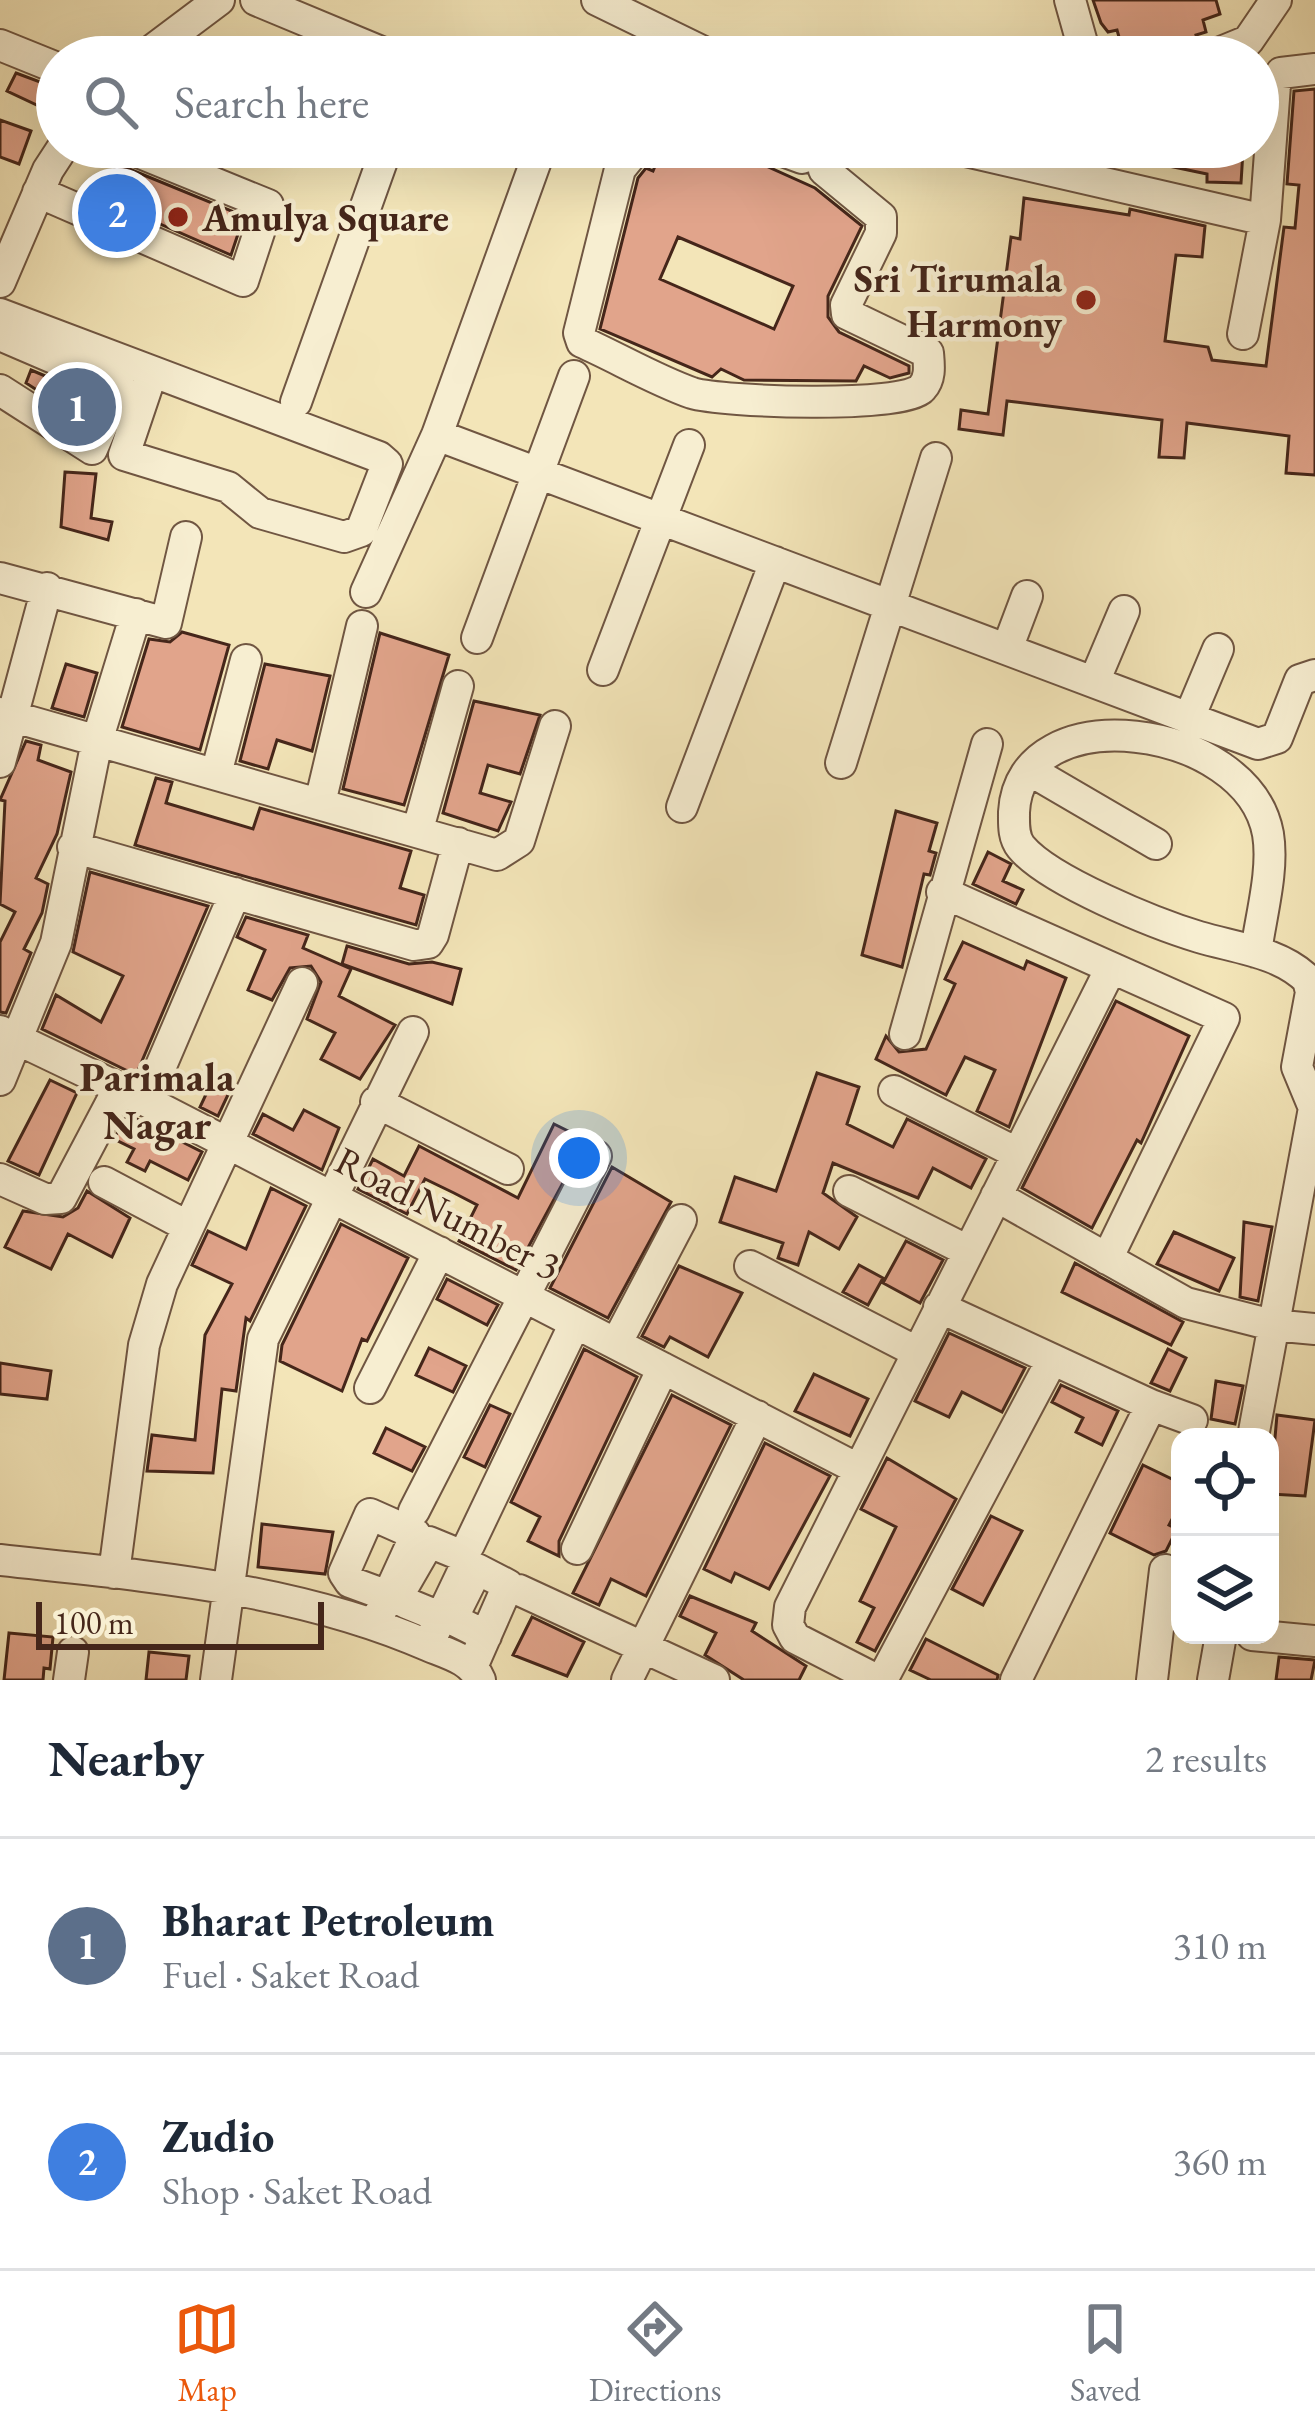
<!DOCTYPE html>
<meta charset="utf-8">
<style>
:root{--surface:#fff;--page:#f2f2f3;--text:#1f2937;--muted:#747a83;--line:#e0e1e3;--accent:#ea580c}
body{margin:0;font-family:"EB Garamond",serif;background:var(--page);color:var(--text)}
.controls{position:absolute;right:36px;bottom:36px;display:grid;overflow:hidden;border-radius:24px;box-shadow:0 12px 48px #0002}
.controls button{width:108px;height:108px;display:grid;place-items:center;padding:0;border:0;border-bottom:3px solid var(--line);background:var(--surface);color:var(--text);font:60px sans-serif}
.scale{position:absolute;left:36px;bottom:30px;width:288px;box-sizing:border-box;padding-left:12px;border:6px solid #45261a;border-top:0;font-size:33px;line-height:42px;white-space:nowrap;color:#45261a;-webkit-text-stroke:9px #f7eed1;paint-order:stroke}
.you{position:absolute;left:579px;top:1158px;width:42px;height:42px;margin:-30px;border:9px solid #fff;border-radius:50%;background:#1a73e8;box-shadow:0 0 0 18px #1a73e833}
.badge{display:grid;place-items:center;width:78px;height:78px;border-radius:50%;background:var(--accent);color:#fff;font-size:39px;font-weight:700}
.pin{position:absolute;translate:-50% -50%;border:6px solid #fff;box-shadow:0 3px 12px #0006}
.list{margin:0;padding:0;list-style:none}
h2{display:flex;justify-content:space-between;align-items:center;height:156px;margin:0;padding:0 48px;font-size:51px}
h2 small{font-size:39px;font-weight:400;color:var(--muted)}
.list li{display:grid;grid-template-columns:78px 1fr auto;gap:36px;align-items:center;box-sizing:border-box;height:216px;padding:0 48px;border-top:3px solid var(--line)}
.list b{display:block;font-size:45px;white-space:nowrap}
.list p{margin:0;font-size:39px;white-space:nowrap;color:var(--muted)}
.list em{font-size:39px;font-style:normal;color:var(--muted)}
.icon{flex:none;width:66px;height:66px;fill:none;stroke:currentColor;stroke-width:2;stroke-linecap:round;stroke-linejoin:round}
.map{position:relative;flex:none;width:1315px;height:1680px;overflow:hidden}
.search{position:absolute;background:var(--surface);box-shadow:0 12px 48px #0002;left:36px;right:36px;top:36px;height:132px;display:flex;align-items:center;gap:30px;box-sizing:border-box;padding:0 42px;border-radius:66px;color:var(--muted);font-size:45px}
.sheet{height:588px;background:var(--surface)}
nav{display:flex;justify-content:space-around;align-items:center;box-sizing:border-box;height:168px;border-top:3px solid var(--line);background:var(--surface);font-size:33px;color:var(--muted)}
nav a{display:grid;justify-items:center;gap:6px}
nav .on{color:var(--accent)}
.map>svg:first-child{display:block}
.building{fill:#e1a48b;stroke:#45261a;stroke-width:3;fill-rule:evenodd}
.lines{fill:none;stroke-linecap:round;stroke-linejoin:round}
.minor-casing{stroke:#705642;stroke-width:34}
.minor{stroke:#f7eed1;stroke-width:30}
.poi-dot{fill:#8f2418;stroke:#f7eed1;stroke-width:4.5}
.labels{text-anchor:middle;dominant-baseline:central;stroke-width:9;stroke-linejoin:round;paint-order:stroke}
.poi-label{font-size:39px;font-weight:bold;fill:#45261a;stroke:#f7eed1;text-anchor:start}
.street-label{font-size:39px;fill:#45261a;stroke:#f7eed1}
.neighbourhood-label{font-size:42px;font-weight:bold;fill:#45261a;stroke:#f7eed1}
</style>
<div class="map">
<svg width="1315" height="1680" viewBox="0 0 1315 1680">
<rect width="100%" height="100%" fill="#f3e5b8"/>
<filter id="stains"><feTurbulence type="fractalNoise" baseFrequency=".00167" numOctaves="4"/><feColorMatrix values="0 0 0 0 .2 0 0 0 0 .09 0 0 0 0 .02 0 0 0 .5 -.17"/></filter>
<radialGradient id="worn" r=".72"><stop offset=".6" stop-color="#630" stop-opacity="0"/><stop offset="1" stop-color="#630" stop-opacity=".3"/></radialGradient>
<path class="building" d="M1093,0H1216L1220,14L1203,20L1206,32L1196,35L1198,42L1156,54L1154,47L1142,51L1139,39L1121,44L1117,30L1108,32L1101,23Z
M16,73L51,86L41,107L7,91Z
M1315,89V475L1286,473L1289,436L1187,423L1184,458L1159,457L1162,420L1007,401L1003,435L959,429L961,410L988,414L1011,237L1020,239L1024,198L1129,215L1130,209L1205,226L1202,257L1176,255L1165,341L1208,347L1212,360L1266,366L1284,227L1295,228L1299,185L1287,184L1294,91Z
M0,120L31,131L19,164L0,157Z
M663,147H724L815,188L862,226L828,296V317L839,332L909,366V373L890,378L864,366L856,381L744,380L721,369L712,377L600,329L638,178L646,168L653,171ZM678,237L793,286L774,329L660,279Z
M1147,147L1243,151L1241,183L1207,182V174L1145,161Z
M117,164L244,216L231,255L103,199Z
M31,370L93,396L83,420L26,383Z
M65,472L96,474L91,518L112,522L108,540L61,527Z
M182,632L229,645L200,750L122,727L149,639L170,642Z
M380,633L449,655L404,805L343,789Z
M66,664L97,673L84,717L52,708Z
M265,664L330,676L312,751L277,740L268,769L240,761Z
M474,701L540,715L520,774L488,765L480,793L511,802L498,831L443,813Z
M26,741L41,745L38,760L71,772L57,834L36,878L48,884L42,913L24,949L31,953L6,1013L0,1012V942L15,912L0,904L5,801L0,800Z
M156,778L172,782L166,803L253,829L260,808L411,851L400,888L424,895L416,925L135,845Z
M896,811L937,823L929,851L936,853L930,875L924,874L902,967L862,955Z
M988,852L1011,864L1003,881L1023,890L1016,904L973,884Z
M90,872L208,906L136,1075L42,1029L56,995L101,1022L123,976L73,952Z
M246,917L308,935L303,948L351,969L339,996L395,1025L360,1079L321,1059L335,1033L307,1019L321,982L311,966L290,968L272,1000L248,990L265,950L237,937Z
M963,942L1024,969L1027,961L1066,978L1009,1127L977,1111L995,1070L965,1057L946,1095L876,1059L886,1036L899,1052L926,1049L955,984L945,979Z
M347,946L409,964L432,962L461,969L452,1004L342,964Z
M1116,1001L1189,1036L1141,1143L1137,1140L1092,1228L1022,1188Z
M216,1073L234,1082L218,1116L200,1107Z
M817,1073L859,1087L847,1124L893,1147L907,1119L986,1159L971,1188L933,1168L918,1198L833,1163L823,1193L857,1217L839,1249L809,1232L798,1265L778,1258L783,1243L720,1222L735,1177L776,1191Z
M50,1080L77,1093L39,1175L8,1161Z
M304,1110L339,1128L322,1170L253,1134L263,1114L293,1130Z
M127,1114L202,1152L188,1180L150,1161L145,1171L127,1162L134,1149L114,1139Z
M554,1124L586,1140L516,1270L459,1241L477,1205L454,1193L425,1179L407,1214L358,1189L373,1159L404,1176L419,1146L518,1198Z
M612,1167L671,1202L608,1318L550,1288Z
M271,1188L306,1206L250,1321L246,1318L236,1391L222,1389L213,1473L147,1471L152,1435L195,1440L205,1335L232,1284L192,1265L208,1231L246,1249Z
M87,1191L130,1218L112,1257L68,1234L51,1269L5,1247L23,1211L63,1217L78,1208Z
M1244,1222L1272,1227L1258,1301L1240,1297Z
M341,1224L408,1258L367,1341L362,1339L342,1391L280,1361L282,1345Z
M1174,1232L1234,1258L1219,1291L1157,1264Z
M906,1241L943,1260L920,1303L883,1283Z
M1075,1263L1183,1322L1171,1345L1062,1292Z
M859,1265L883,1278L868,1305L843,1292Z
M679,1266L742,1293L708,1357L670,1337L664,1347L642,1336Z
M447,1279L498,1305L487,1325L437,1299Z
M949,1333L1025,1368L1002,1412L962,1392L949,1417L915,1401Z
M429,1348L466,1366L453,1392L416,1375Z
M584,1349L637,1377L559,1541V1556L528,1541L540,1517L511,1502Z
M1168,1349L1186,1358L1170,1391L1151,1383Z
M0,1363L51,1371L47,1399L0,1394Z
M814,1374L868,1399L850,1436L795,1411Z
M1216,1381L1243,1386L1235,1424L1211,1419Z
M1061,1385L1118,1411L1102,1445L1076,1432L1083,1418L1052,1402Z
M672,1395L731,1425L646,1596L611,1579L599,1605L573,1593Z
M490,1405L510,1414L485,1467L464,1457Z
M1277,1415L1315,1420L1305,1496L1270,1494Z
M386,1428L425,1447L412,1471L374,1453Z
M765,1443L830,1476L769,1589L735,1573L731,1582L704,1569Z
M887,1458L956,1499L875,1651L857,1642L874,1608L860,1601L896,1527L861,1509Z
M1143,1465L1180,1483V1504L1169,1525L1177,1529L1166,1551L1154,1555L1110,1533Z
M991,1516L1022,1531L983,1605L952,1589Z
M262,1524L333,1532L325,1574L258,1567Z
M690,1596L756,1623L752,1631L806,1666L799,1680H744L705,1655L716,1633L680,1616Z
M532,1617L584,1642L567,1676L513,1655Z
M9,1633L53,1637L50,1669L44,1668L43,1680H4Z
M926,1639L998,1675L997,1680H931L910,1670Z
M149,1652L189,1656L186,1680H146Z
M1279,1657L1315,1660L1311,1680H1276Z"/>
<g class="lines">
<g class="minor-casing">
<path id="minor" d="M256,0L393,57
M597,0L714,57
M1070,0L1086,57
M0,45L57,68
M143,57L219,0
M1209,57L1248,41L1276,0
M638,147L620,169L579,333L582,342C618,358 655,380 692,393C721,402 905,409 922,388C931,378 929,365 928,353L847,314L846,305L881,233V217L824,170L832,147
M772,147L802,158L806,147
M948,147L1265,220
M38,192L243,281L268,205L126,147
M0,282L48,170L63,147
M0,314L379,457L387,464L361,531L344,537L260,513L228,487L124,455L152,372
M1243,334L1265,220L1275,85L1281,73L1315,69
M0,335L119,386L92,449L0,390
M296,402L387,147
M437,435L1258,744L1277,738L1300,680L1315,675
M0,578L166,623L186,537
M366,592L437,435L541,147
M477,638L574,376
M1007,649L1027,596
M603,670L689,445
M1094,682L1124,611
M0,713L497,855L519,841L555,726
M1189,718L1218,649
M0,762L47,588
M841,763L936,458
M1031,771L1156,844
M216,774L246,660
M320,803L362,626
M682,807L775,562
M418,829L458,686
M73,847L414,945L428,943L433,935L458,843
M942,892L1224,1018L1107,1259
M0,1031L146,1101L858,1469
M905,1034L987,744
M0,1080L56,943L97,741L136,614
M894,1091L1017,1153
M146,1101L235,893
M376,1102L508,1169
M0,1179L45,1199L61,1198L119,1088
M104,1182L187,1226
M849,1191L968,1251
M996,1196L1186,1303L1272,1325L1315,1329
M750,1266L917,1352
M939,1307L1151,1405
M616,1344L681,1220
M370,1388L439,1252
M1253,1437L1314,1108L1297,1067L1311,992L1308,980C1280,952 1236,948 1199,937C1156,924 1049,881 1021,847C1013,837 1014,824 1014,812C1020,693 1248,723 1268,834C1274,870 1261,915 1256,952
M414,1511L596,1156
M469,1545L575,1323
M577,1549L663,1368
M0,1560C145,1576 294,1587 429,1646C449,1654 472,1660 480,1680
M114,1573L144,1345L162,1284L302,983
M519,1590L714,1680
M376,1622L414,1539L415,1534L370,1514L344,1573L350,1582L388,1596
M1252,1635L1315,1641
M428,1645L466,1565L463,1556L429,1542L399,1594L406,1603L440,1617
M472,1667L508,1585L477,1569L452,1619L486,1636
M69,1680L73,1652
M216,1680L263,1339L413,1032
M627,1680L757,1416
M877,1680L795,1638L788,1625L790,1607L1111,968
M882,1680L1052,1360
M1016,1680L1151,1405L1192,1420
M1152,1680L1165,1570
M1213,1680L1221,1635"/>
</g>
<use href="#minor" class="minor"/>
</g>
<g class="poi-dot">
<circle cx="178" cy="217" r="12"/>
<circle cx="1086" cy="300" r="12"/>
</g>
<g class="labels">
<g class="poi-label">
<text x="202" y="217">Amulya Square</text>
<text x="1062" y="278" text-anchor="end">Sri Tirumala<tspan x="1062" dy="45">Harmony</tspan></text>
</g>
<g class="street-label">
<text transform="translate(448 1213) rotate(27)">Road Number 3</text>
</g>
<g class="neighbourhood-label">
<text x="157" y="1076">Parimala<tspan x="157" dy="48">Nagar</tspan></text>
</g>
</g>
<rect width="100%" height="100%" filter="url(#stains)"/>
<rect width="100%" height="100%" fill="url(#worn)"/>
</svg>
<div class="controls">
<button><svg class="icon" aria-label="locate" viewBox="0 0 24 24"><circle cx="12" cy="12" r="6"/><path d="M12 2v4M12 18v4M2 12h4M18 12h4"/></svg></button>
<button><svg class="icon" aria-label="layers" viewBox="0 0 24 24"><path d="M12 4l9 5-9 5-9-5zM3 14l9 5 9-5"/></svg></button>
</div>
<div class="scale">100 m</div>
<div class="you"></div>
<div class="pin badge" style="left:77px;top:407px;background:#5c6f8a">1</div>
<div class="pin badge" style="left:117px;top:213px;background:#3f7fe0">2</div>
<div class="search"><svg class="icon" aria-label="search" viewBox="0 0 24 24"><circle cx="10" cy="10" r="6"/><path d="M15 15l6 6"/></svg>Search here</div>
</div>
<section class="sheet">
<h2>Nearby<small>2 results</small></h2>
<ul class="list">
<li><span class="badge" style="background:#5c6f8a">1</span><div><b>Bharat Petroleum</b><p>Fuel · Saket Road</p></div><em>310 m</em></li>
<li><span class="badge" style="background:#3f7fe0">2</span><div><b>Zudio</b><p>Shop · Saket Road</p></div><em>360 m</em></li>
</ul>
</section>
<nav>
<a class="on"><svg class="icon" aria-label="map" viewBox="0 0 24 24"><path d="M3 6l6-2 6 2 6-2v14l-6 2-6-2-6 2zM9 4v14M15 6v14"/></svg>Map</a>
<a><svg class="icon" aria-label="directions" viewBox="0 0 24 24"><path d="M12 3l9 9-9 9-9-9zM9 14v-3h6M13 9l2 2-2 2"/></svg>Directions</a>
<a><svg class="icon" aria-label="saved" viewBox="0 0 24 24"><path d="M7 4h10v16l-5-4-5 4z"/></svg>Saved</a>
</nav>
